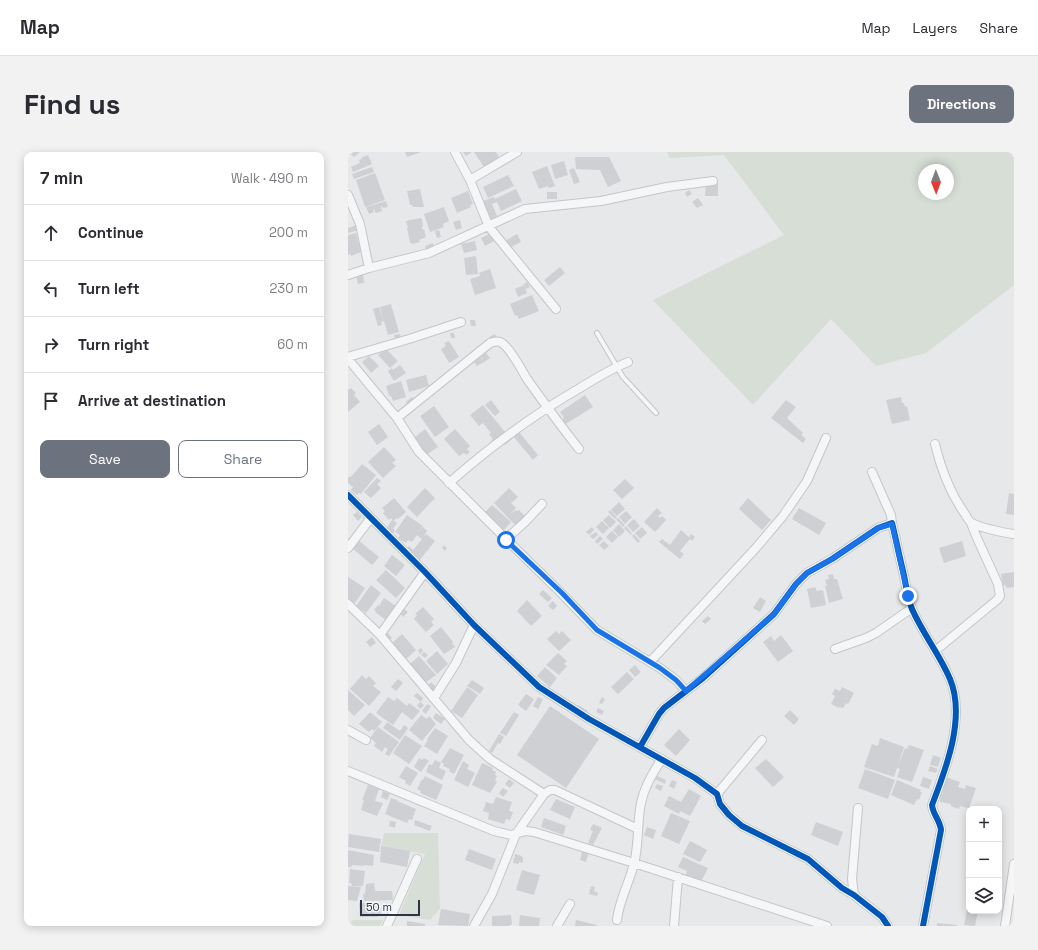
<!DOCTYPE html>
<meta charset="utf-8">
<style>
:root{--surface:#fff;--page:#f2f2f3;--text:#2b2b33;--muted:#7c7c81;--line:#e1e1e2;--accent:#6c737f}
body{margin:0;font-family:"Space Grotesk",sans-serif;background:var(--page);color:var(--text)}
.controls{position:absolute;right:12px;bottom:12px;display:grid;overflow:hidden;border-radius:8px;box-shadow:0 2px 10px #0003}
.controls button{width:36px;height:36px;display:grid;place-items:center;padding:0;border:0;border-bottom:1px solid var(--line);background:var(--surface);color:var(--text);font:20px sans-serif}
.compass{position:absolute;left:570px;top:12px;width:36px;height:36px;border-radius:50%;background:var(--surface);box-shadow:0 2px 10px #0003;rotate:179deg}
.scale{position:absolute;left:12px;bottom:10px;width:60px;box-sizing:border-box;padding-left:4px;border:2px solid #2b3445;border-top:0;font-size:11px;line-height:14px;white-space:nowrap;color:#2b3445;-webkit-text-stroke:3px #f4f6f9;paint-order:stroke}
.stop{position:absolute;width:12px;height:12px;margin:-9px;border:3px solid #1a73e8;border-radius:50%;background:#fff}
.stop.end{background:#1a73e8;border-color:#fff;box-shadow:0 1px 4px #0008}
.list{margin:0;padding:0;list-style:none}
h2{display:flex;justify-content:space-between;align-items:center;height:52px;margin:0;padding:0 16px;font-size:17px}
h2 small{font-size:13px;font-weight:400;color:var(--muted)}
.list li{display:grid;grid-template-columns:26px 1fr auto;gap:12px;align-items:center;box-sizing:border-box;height:56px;padding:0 16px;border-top:1px solid var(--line)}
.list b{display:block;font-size:15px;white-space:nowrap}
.list em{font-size:13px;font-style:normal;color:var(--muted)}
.actions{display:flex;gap:8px;padding:12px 16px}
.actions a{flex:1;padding:9px 0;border:1px solid var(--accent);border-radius:8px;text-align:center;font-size:14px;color:var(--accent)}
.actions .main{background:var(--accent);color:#fff}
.icon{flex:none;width:22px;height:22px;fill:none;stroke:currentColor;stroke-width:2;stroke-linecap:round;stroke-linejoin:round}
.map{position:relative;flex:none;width:666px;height:774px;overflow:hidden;border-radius:8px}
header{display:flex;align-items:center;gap:24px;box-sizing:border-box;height:56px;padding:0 20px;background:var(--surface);border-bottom:1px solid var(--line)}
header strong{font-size:19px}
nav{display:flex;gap:22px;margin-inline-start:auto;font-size:14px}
.intro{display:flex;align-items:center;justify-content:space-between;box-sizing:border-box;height:96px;padding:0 24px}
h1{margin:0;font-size:28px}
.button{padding:10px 18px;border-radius:8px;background:var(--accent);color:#fff;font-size:14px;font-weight:700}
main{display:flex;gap:24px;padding:0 24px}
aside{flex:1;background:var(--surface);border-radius:8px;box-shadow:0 2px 10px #0003}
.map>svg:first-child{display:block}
.green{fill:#d6ded6;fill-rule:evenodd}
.building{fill:#ced0d3}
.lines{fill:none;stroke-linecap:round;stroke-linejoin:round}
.service-casing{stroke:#c4c6c8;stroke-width:6}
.minor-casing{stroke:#c4c6c8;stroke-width:10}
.service{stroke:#f5f6f7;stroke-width:4}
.minor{stroke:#f5f6f7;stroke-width:8}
.cycleway-casing{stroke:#f4f6f9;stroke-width:8}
.cycleway{stroke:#0057b8;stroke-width:6}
.route{stroke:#1a73e8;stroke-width:5}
</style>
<header>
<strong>Map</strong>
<nav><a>Map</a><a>Layers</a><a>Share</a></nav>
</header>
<div class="intro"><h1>Find us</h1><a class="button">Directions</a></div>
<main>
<aside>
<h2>7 min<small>Walk · 490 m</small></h2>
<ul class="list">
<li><svg class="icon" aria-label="ahead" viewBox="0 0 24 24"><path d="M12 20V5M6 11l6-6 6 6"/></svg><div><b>Continue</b></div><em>200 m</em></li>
<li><svg class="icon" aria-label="left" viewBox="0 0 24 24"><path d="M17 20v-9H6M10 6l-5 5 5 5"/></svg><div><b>Turn left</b></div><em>230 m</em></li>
<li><svg class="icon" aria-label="right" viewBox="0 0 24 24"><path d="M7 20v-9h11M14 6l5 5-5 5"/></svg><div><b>Turn right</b></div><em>60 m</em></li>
<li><svg class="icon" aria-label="arrive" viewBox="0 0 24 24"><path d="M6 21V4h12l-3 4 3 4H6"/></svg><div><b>Arrive at destination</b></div></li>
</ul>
<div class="actions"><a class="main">Save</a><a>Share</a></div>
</aside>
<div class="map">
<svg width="666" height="774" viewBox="0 0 666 774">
<rect width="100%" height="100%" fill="#e6e8ea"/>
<path class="green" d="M319,0H666V133L578,201L528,214L483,167L405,253L305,148L436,83L376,3L322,6ZM576,18H600V42H576Z
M36,681H90L92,757L82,768L51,763L77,702L33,694Z
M4,768H35L32,774H2Z"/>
<path class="building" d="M1,0H12L6,5Z
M57,0H73L59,5Z
M115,0H124L118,4Z
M126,0H148L151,5L136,15Z
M20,3L24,12L5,20L3,15L12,11L11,8L14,7L13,6Z
M227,5H261L273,29L260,35L252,18L228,17Z
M216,9L220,23L207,27L203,13Z
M199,14L207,34L201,36L200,34L191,37L184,20Z
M24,15L26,20L6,27L4,22Z
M226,16L232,30L226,32L221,18Z
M27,21L37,48L17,55L8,28Z
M160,23L166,34L140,46L135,35Z
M358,31H370V44H357Z
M72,37L76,55H65L64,53H62L59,39Z
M168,37L174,49L153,59L149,50L144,52L149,64L143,67L135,49L146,45L147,47Z
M341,38L344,42L339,45L337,41Z
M120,39L125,52L122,53L123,55L109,61L103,46Z
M199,40H209V47H199Z
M350,46L355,53L349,56L344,50Z
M38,49L40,55L35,56L34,54L33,55L34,59L28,61L26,57H25L26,60L21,62L18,55Z
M96,55L101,69L95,72L96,75L82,80L76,62Z
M72,66L74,67L75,74L74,75V78L76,77L78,85L71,88L72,90L64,92V91H62L59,76H60L58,69Z
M112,68L114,76L108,78L105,70Z
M9,73L11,78L0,81V76Z
M91,78L93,85L89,86L87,79Z
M8,81L13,100L3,104V102L0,103V83Z
M141,82L146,89L137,94L133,86Z
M169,82L173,90L161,96L157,89Z
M127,89L129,98L116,101L113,92Z
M85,91L86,97L78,99L77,94Z
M128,104L130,122L118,123L116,106Z
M212,115L217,121L201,134L196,128Z
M142,117L148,136L127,143L122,127L132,124L131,121Z
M15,122L16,131L10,132L8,123Z
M179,130L182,135L178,137L176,132Z
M176,133L179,141L170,145L167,137Z
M184,143L191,159L171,167L169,163L167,164L162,152Z
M43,152L51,180L40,183L36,169L33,170L34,173L30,174L25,157L31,155L35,168L32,155Z
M122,168H127L128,174H123Z
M102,181H106L107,186H103Z
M52,182L53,187L47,188L46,183Z
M147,182L149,187L144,190L141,185Z
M101,189L111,205L101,211L93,197L98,194L96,191Z
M39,198L50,209L42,216L30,203L35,199L36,200Z
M138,201L142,206L136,210L133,205Z
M21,204L31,214L23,221L14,210Z
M132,205L136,210L129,214L126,210Z
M52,213L58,221L46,229L40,219L44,216L45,218Z
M78,223L81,234L61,240L58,228Z
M53,229L58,245L45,249L43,244H41L38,234Z
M3,236L8,241L6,243L12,250L0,260V238Z
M237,243L245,255L216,273L213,269L216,266L212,260Z
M64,245L67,249L60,254L58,250Z
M553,245L554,251H556L557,255L559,254L562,268L544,272L538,248Z
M143,248L152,260L147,264L137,253Z
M438,248L448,255L439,266L455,281L453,283L458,287L455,291L423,266Z
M135,253L157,280L144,290L143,289L145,287L141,282L143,281L135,271L131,274L122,263Z
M86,254L101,275L87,285L72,264Z
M31,272L40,285L29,293L20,280Z
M77,277L90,295L78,303L66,286Z
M107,277L122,294L119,297L122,300L118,303L116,301L111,304L96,287Z
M171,280L190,303L185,308L165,284Z
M161,282L165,286L157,293L154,290Z
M36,295L48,308L44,311L48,314L35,326L20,310Z
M14,312L28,323L13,342L11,341L9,343L3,338L5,335L0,331V326L2,324L3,325Z
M29,326L33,329L29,332L33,336L23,346L16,340Z
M277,327L286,336L274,347L265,338Z
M77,336L87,346L69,365L59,355Z
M161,336L170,345L163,351L168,356L161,363L168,358L169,359L171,358L179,366L169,375L146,351Z
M661,341L666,342V363L658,362Z
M46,346L58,360L50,367L49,366L45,369L43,366L41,368L35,361L37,359L34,356Z
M400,346L423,368L414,378L391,357Z
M271,350L277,357L269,364L263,358Z
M144,353L163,370L155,379L136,361Z
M309,356L314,361L310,364L312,366L314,364L318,368L307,380L296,370Z
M451,356L478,371L471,383L444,367Z
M262,358L269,365L267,367L260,360Z
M278,359L284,365L277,372L271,365Z
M9,360L14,365L10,369L5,363Z
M59,363L75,374L70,381L75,375L79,379L74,387L69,383L64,390L60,388L58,391L50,386L52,383L47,380Z
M261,363L268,370L262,376L255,368Z
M270,366L277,373L275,375L268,367Z
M286,367L292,374L285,380L279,373Z
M44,368L49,371L45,377L47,378L44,383L37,379Z
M254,369L261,376L255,382L248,375Z
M271,372L277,379L271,385L265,378Z
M278,374L284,382L283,383L276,376Z
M244,375L246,378L241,383L238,380Z
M294,375L299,381L292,387L287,381Z
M333,378L341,385L343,382L347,385L344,389L342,387L332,399L336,402L332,407L311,390L314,387L322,393Z
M264,379L270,385L264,391L258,385Z
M248,380L250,383L245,387L242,384Z
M78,382L87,389L71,409L65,403L67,399L64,403L58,398L61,394L65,398Z
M286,382L292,389L290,391L284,384Z
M252,384L255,387L249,392L247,389Z
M10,388L31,405L24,413L4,396Z
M256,389L261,394L256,398L251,393Z
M614,389L618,404L596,411L591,396Z
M96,393L99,396L97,399L94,396Z
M44,403L57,413L48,424L36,414Z
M38,418L57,436L48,446L28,428Z
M666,420V435L659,436L657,433L655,434L653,422Z
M485,422L486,427H489L495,447L481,451L477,434H479L477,428L481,427L480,423Z
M0,425L17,436L7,451L0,447Z
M23,433L33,441L18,461L8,454Z
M467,435L469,439L475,438L478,453L463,456L459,437Z
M195,438L204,446L200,450L191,442Z
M412,445L418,449L412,460L405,456Z
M36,446L51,456L39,469L27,460L28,459L26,458L30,453L31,454Z
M179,448L194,464L183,474L169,459Z
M205,449L209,454L205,458L200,454Z
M75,455L86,467L83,470L86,473L78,480L66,467L69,463L67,462Z
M55,456L60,460L55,465L51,460Z
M360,464L363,467L357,472L354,469Z
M93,475L105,490L104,491L107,495L96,502L82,484Z
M208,479L211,482L214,479L223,488L211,499L199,487Z
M39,480L44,486L40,489L35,483Z
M54,482L68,498L58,507L44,491Z
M433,483L445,499L430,510L415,490L423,484L426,489Z
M24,485L28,491L22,495L18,490Z
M73,496L75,499L72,502L70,498Z
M89,499L100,512L89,522L78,509Z
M76,500L80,503L77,506L73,503Z
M210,501L219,509L216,512L219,514L211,523L198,513Z
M71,504L88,523L77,531L61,513Z
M287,513L293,520L287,525L281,518Z
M197,515L209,526L202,535L189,524Z
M279,520L286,527L270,542L263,535Z
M14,523L18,527L21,524L28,531L25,534L33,540L21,554L2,537Z
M50,527L55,531L48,539L43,535Z
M124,528L136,536L132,542L119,534Z
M83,530L90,537L85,542L78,535Z
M119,535L130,543L114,566L103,559Z
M494,535L506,541L500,552L498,551L495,556L491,555V556L483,552L487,544L484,542L487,537L492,539Z
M0,538L17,553L6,564L0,558Z
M69,541L75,546L73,550L66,544Z
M178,542L186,547L178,559L170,553Z
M40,545L46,549L49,546L59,554L61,551L72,559L64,568L54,560L45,573L28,561Z
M190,545L195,547L190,557L185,554Z
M254,545L257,547L254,552L251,551Z
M72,550L76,553L73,557L69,554Z
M79,552L83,554L78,562L74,559Z
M230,553L240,559L238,563L227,557Z
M202,554L251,587L218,636L169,603Z
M250,556L256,559L254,563L248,560Z
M442,558L451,567L446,573L436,564Z
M22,560L34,570L26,579L24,577L21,580L11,572Z
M166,560L171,563L158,584L152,581Z
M88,561L97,567L93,572L85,566Z
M73,563L79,567L81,564L88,572L74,589L61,578Z
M39,570L52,579L56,573L60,576L52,588L35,576Z
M30,575L51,590L41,604L37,602L40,597L37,595L34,600L26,594L28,591L22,586Z
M87,576L100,584L89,602L76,594L80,588L79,587Z
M331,577L342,588L328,604L316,593Z
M151,582L156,585L152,592L150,591L144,601L141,599Z
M57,583L74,594L61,612L45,601Z
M532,586L556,595L546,625L516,615L524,592L530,594Z
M561,593L576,598L564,630L549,625L552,617L549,616L557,596L559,597Z
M102,596L116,603L106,622L101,619L102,617L95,614L96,612L93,610Z
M585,603L593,606L590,615L582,613Z
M71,606L74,608L76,606L81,609L73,620L66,615Z
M418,607L436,625L425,635L407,616Z
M87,608L93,611L91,616L98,619L94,628L78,620L81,612L84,613Z
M115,609L121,613L119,617L127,621L120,635L106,628Z
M134,611L145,616L144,618L148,620L147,623L149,624L147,629L149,630L142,641L124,633Z
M58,614L70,621L62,634L57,631L58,629L51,625Z
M582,614L590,617L588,621L580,619Z
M517,617L547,628L540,647L510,636Z
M77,624L95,633L88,648L72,641L73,639L69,637L74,627L75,628Z
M309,624L318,628L317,632L307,627Z
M575,625L584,628L581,637L572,634Z
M597,625L612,630L610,635L617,637L618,633L628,636L621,656L612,654L611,657L603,654V652L592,650V646L590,645Z
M161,627L166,631L162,636L157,632Z
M324,628L329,630L326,637L321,634Z
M549,628L573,638L572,640H574L571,648L569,647L566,653L543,643Z
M309,632L315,634L313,639L307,636Z
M20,633L31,637L27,649L35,651L29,664L13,658L16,648H14Z
M155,636L160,639L155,645L151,641Z
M341,637L353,644L342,664L332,659L331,662L316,654L321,644L333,650Z
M35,639L42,642L39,648L33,645Z
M148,645L164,650L161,659L165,660L162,668L158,667L156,672L140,667L141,661L135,659L138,650L145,652Z
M43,646L49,648V649L68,657L64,668L61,667L59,671L37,662Z
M208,647L227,655L222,667L202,658Z
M323,661L342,669L331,692L313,684Z
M196,666L218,674L215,683L193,675Z
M67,668L84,674L82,679L66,673Z
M42,669L48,670L47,676L41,674Z
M468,670L495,680L490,694L463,683Z
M245,672L254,676L245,693L240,691L245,679L242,678Z
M299,675L308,678L305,687L296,683Z
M1,682L33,687L31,700L0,695Z
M342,689L359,698L352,710L335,702Z
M33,694L62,699L59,715L32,710Z
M121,697L148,707L144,718L117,708Z
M235,697L241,699L238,710L232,708Z
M0,698L26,703L25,714L16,713V714L4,713L3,715H0Z
M167,702L174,704V706H175V711L171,710V712L165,711Z
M335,705L360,716L353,730L344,725L343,727L337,724L339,719L330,715Z
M2,717L17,719L15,734H4L3,731H1Z
M174,718L192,723L186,743L168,738Z
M26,731L27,739H44L45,748L16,749L15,742H17L18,732Z
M0,734L13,735L9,749L0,748Z
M243,734L247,735L246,739L250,741L249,744L241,742Z
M11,751H31L33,762L30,763V765H12Z
M620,753L621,759H630L627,774L616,773Z
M93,757L122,762L120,774L90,773Z
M163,763L164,772L161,774H144V764Z
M172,763L192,766L191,774H171Z
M228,768L249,773L248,774H227Z
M59,769L77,772V774H59Z
M589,771L609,773V774H589Z"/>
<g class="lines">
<g class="service-casing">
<path id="service" d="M249,181L275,225L308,261"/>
</g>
<g class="minor-casing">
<path id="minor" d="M107,0L122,28L141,75L208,157
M122,28L169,0
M0,43L12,72L21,116
M0,123L21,116L81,101L177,57L253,49L319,35L365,29
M0,205L61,187L113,170
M0,207L49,266L71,300L158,387L213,441L249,478L312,516L328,528L338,539
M49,266L142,191C146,190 150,188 154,191C163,197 173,217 179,227C196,251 213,274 231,297
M587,292C593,317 602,341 617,362C619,365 621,370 624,371C633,376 657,381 666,382
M524,320L543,363L544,371
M101,331C143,294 183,264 232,236C248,226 263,217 280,210
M0,343L77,420L126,473L191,535L241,567L347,626L369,642L372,652L381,663L394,674L460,707L494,736L506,743L534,765L540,774
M158,387L177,370L194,352
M0,396L22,367
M0,452L32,483L121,588L142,607L196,642
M32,483L77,420
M487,497L518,486L528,481L564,456
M587,499L649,448L652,444L650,432L629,386L623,371
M302,510L407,397L435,364L459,329L478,286
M86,546L108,511L126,473
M0,578L18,588
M292,595L311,562L316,556L355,526L426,462L448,432L459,421L484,407L530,376L544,371C548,387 551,403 555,419C558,432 559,445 564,457C575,482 592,503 602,527C618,565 598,617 584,653C585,663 592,668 593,678L575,774
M0,619L146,679L163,683L178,679L186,680L286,711L479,774
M369,642L414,588
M506,743L504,727L510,656
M269,768C271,749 281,731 286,712C291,693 289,671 293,651C296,636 305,620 314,607
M39,774L69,707
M126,774L144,742L168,682L196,642L202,638H207L290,677
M209,774L222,752
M326,774L330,725
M657,774L666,712"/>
</g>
<use href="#service" class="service"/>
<use href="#minor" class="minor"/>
<g class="cycleway-casing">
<path id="cycleway" d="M0,343L77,420L126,473L191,535L241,567L347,626L369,642L372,652L381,663L394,674L460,707L494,736L506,743L534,765L540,774
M292,595L311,562L316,556L355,526L426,462L448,432L459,421L484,407L530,376L544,371C548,387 551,403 555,419C558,432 559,445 564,457C575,482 592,503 602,527C618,565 598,617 584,653C585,663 592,668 593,678L575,774"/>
</g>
<use href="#cycleway" class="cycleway"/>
</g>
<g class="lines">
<path class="route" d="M158,388L214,441L249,478L312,516L328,528L338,539L426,462L448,432L459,421L484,407L530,376L544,372L560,444"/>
</g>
</svg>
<div class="controls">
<button>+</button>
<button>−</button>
<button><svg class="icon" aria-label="layers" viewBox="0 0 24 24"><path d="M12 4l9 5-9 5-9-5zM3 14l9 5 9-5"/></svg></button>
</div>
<svg class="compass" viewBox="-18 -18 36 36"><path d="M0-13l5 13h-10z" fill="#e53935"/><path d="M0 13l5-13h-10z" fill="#7c7c81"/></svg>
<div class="scale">50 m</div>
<div class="stop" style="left:158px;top:388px"></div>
<div class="stop end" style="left:560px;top:444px"></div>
</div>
</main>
